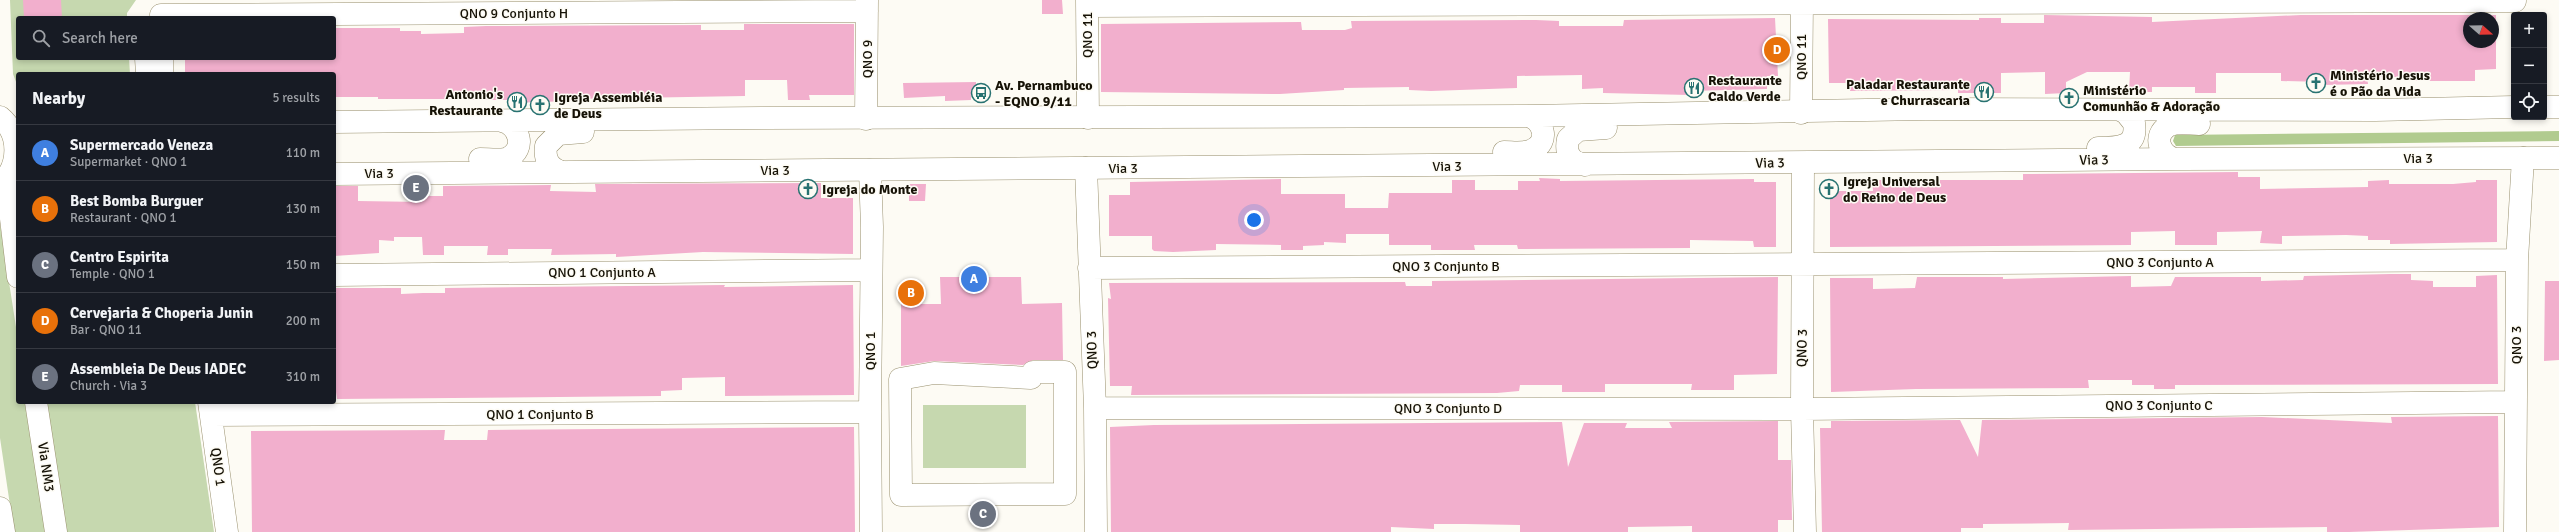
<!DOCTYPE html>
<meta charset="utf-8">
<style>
:root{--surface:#171b24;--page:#20242c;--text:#f1f3f6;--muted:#9ea1a6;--line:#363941;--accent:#ea580c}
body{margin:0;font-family:Signika,sans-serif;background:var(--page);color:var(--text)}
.controls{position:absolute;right:12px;top:12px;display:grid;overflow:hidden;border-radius:4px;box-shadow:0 2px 6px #0003}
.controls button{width:36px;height:36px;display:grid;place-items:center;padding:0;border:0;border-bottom:1px solid var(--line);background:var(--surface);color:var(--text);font:20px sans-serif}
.compass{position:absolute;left:2463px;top:12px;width:36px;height:36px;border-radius:50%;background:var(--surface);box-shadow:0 2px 6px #0003;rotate:110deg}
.you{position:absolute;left:1254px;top:220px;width:14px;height:14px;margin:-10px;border:3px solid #fff;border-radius:50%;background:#1a73e8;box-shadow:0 0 0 6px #1a73e833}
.badge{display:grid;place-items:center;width:26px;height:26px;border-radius:50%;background:var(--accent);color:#fff;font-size:13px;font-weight:700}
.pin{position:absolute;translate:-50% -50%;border:2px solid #fff;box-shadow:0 1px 4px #0006}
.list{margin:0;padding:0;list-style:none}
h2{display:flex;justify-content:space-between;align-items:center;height:52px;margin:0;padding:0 16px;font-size:17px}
h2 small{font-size:13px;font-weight:400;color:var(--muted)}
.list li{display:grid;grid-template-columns:26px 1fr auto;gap:12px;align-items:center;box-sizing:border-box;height:56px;padding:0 16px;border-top:1px solid var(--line)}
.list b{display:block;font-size:15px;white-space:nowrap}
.list p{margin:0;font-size:13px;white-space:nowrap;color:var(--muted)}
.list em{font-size:13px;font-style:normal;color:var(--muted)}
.icon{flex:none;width:22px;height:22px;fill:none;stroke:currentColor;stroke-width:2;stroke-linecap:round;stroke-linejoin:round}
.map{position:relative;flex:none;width:2559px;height:532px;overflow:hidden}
.search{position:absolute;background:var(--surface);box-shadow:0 2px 6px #0003;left:16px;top:16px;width:320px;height:44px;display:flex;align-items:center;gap:10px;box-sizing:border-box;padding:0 14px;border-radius:4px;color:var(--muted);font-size:15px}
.panel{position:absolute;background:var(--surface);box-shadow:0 2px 6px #0003;left:16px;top:72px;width:320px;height:332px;border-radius:4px}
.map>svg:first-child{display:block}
.green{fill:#c6d8af}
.forest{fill:#b1cb8f}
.building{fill:#f2afcd;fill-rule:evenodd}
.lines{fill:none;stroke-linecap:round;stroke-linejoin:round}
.minor-casing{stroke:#99906e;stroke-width:23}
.major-casing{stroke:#99906e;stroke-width:23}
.minor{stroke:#fff;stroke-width:22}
.major{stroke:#fff;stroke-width:22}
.labels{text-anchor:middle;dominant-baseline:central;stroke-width:3;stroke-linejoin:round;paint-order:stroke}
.street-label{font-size:14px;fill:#161206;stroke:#fdfbf4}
.poi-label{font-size:14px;font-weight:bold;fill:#161206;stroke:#fdfbf4;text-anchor:start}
</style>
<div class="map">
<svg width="2559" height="532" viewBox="0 0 2559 532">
<rect width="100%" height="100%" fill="#fdfbf4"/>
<path class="green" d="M10,0H136L127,13V18H18V58H129L130,74H18V87L13,74Z
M0,224L18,340V402H28L47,532H14L0,438Z
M47,402H195L214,532H66Z
M923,405H1026V468H923Z"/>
<path class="forest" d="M2559,131V141L2176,146L2173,141L2175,135Z"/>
<path class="building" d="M23,0H61L62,18H24Z
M1042,0H1062L1063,14H1042Z
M2044,15L2152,17V22L2301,15H2496V69L2475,70V81H2410L2399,77H2367L2368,84L2323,85V82L2281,81V73H2216V93H2195V87H2152V92H2129L2130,72H2087L2066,82V93L2045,94V72L2001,73V93H1958V90L1850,91V83H1829L1828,19L1979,20V18H2001V23H2044ZM2469,18H2493V42H2469Z
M1775,18L1778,76H1767V89L1689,91V95L1603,93V88L1582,89V75L1517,76V88L1431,91L1409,90V87L1344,88V90L1280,94L1101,92V24L1301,22L1302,30H1345L1352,28L1351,21L1536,20L1559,21V26H1623L1624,20Z
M744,24H854V95H809L810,100H788L787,80H745V96L573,99V101L508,103V100H464V99H378V97H334V74H185V58H334V28H400V31H421V34L464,33V27L486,26L701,25V30H744Z
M976,82V92L971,93V100L945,101V96L904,98L903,83Z
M2238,172V177H2260V189L2368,187V181L2389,180V184H2453L2476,182V180H2497V242L2390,244V240H2368V236L2346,235L2282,236V244L2260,243L2262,231L2217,232V245H2175V231L2131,232V245L1830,247V191H1873L1872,180H2023V174Z
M1539,178L1560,179V181L1754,179V182H1776V247H1754L1753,241L1690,240V248L1518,249L1517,245H1474L1475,250H1431V245H1389V234H1346V243L1324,242V245L1303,246V250H1281V245L1216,244V250L1173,252L1154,251L1152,249V236H1109V195H1130V182L1281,179V194H1345V208H1388L1389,193H1452V180H1475V190H1518V181H1540Z
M821,183V198H853V254L703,252L616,257V254L551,255L552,249H508V255H487L488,246H444V255H423L422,237H394V241L379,240V253L334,256V186H358V201L422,202V196H443V186L551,185L550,191L596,192L595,184Z
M909,184H926L925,201H909Z
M2390,274H2411V280L2433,281V287H2476V276L2497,275L2498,384L2175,385V389H2154V385H2132V380H2088L2089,388L1916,389L1831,392L1830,278H1873V289L1915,288L1917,277H2003V279L2131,276V287L2171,286L2175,277H2261V281L2303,280L2304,276Z
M940,277H1021L1022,304L1062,303L1063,360H1033L1023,365L934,361L901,366V304H941Z
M1778,277L1777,374L1734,375V390H1691L1692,384H1605V392H1562V385H1520L1519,391L1497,393L1131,395L1132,386H1110L1108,298L1111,299L1109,283L1405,282L1406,286H1432V281Z
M2545,281H2559V360L2544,361Z
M725,285L724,287L853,285L854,395L725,396V377L682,378V390L661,391V396L337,399L336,392H334V288H401V294L423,293H445V288Z
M2498,416L2499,527L2349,532H2327V527L2068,530L2069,523L1983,524V528H1961V532H1822L1820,428H1831V421L1960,420L1978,457L1982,420L2262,417L2392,423L2391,417Z
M1778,421V460H1791L1792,520H1778V532H1692V526L1628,527V532H1520V525L1465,524H1434V529L1391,527V532H1111L1110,427L1154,425L1562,422L1568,467L1584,423H1627L1625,428H1672L1669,422Z
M854,427L855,532H252L251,431L445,430L444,440H487L488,430Z"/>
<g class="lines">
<g class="minor-casing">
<path id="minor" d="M1087,0L1088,118
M1087,6L2515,1
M161,15L867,11
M146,58L147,74
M162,58V74
M1801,113L1802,0
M866,119L867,0
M1803,163L1802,409L1805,532
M1086,168L1095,408L1096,532
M870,170L872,227L870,412L871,532
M1089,268L2517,260
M334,275L870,270
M1033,372H1065V494L901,495L900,379L934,373L1031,378Z
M209,402L227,532
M1095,408L1802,409L2516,402
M211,415L870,412
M2515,532L2517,260L2523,158"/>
</g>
<g class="major-casing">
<path id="major" d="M2544,107H2559
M0,117C21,134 20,167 0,184
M334,122L761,118L1527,116L1925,109L2375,110L2514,107
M2098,148C2117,148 2138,148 2134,123L2126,113L2120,110
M1504,152C1513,152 1524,154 1532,150C1551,142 1543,119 1527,116
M480,159C489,159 501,161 508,158C527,149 519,125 502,121
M2175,159C2160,155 2152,136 2168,126C2176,121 2190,124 2199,124
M1585,165C1570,162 1565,153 1568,139L1578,130L1606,128
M562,172C549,168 544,159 546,146L558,134L583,132
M334,174L2175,159L2559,158
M18,177H6L18,277
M36,402L56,532
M0,508L4,532"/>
</g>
<use href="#minor" class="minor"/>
<use href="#major" class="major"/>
</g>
<defs>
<g id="church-ring" transform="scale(1)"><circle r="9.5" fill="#fdfbf4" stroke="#287271" stroke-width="1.5"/><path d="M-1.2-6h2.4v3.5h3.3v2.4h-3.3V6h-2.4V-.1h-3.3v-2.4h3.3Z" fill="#287271"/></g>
<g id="restaurant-ring" transform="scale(1)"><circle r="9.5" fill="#fdfbf4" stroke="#287271" stroke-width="1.5"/><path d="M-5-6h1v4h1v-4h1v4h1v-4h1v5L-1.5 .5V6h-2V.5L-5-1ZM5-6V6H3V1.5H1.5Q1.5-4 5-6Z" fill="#287271"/></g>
<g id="bus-ring" transform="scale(1)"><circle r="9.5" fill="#fdfbf4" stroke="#287271" stroke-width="1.5"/><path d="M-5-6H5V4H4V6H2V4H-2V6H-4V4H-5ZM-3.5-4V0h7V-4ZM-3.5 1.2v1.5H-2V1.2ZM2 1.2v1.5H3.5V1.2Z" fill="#287271"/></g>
</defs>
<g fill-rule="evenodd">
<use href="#church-ring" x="2316" y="83"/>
<use href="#restaurant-ring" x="1694" y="88"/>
<use href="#restaurant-ring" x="1984" y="92"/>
<use href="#bus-ring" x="981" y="93"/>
<use href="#church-ring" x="2069" y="98"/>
<use href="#restaurant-ring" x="517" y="102"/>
<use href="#church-ring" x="540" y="105"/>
<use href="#church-ring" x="808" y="189"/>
<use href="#church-ring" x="1829" y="189"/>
</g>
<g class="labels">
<g class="street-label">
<text x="514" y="13">QNO 9 Conjunto H</text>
<text transform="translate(1087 35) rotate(-90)">QNO 11</text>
<text transform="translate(1801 57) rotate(-90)">QNO 11</text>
<text transform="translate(867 59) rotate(-90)">QNO 9</text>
<text x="2418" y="158">Via 3</text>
<text transform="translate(2094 160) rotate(-1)">Via 3</text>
<text transform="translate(1770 163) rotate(-1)">Via 3</text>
<text x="1447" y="166">Via 3</text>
<text x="1123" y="168">Via 3</text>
<text x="775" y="170">Via 3</text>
<text x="379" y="173">Via 3</text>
<text x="2160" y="262">QNO 3 Conjunto A</text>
<text x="1446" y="266">QNO 3 Conjunto B</text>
<text x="602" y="272">QNO 1 Conjunto A</text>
<text transform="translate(2516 345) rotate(-90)">QNO 3</text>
<text transform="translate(1802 348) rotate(-89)">QNO 3</text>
<text transform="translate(1092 350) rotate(-92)">QNO 3</text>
<text transform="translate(870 351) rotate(-90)">QNO 1</text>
<text x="2159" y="405">QNO 3 Conjunto C</text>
<text x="1448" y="408">QNO 3 Conjunto D</text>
<text x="540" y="414">QNO 1 Conjunto B</text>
<text transform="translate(46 467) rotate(82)">Via NM3</text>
<text transform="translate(218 467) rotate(82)">QNO 1</text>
</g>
<g class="poi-label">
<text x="2330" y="75">Ministério Jesus<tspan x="2330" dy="16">é o Pão da Vida</tspan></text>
<text x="1708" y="80">Restaurante<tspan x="1708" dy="16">Caldo Verde</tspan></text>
<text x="1970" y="84" text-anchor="end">Paladar Restaurante<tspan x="1970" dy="16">e Churrascaria</tspan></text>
<text x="995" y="85">Av. Pernambuco<tspan x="995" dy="16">- EQNO 9/11</tspan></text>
<text x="2083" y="90">Ministério<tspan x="2083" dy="16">Comunhão &amp; Adoração</tspan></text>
<text x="503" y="94" text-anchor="end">Antonio's<tspan x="503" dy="16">Restaurante</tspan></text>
<text x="554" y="97">Igreja Assembléia<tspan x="554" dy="16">de Deus</tspan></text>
<text x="1843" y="181">Igreja Universal<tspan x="1843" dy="16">do Reino de Deus</tspan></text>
<text x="822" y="189">Igreja do Monte</text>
</g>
</g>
</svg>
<div class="controls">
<button>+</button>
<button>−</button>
<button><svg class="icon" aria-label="locate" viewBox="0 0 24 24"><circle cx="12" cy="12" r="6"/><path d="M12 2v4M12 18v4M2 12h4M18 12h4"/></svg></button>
</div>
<svg class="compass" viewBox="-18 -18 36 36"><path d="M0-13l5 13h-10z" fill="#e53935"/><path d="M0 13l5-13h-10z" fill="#9ea1a6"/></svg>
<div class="you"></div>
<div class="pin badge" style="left:974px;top:279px;background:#3f7fe0">A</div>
<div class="pin badge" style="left:911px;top:293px;background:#e8710a">B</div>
<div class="pin badge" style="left:983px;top:514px;background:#6b7280">C</div>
<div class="pin badge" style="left:1777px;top:50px;background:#e8710a">D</div>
<div class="pin badge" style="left:416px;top:188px;background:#6b7280">E</div>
<div class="search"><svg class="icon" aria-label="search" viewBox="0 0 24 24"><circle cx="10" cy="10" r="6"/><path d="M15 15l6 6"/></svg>Search here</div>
<section class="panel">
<h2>Nearby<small>5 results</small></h2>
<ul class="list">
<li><span class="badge" style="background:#3f7fe0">A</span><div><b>Supermercado Veneza</b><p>Supermarket · QNO 1</p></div><em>110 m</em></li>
<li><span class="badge" style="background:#e8710a">B</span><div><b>Best Bomba Burguer</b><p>Restaurant · QNO 1</p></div><em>130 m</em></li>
<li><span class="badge" style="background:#6b7280">C</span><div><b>Centro Espirita</b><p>Temple · QNO 1</p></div><em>150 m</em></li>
<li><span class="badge" style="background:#e8710a">D</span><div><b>Cervejaria &amp; Choperia Junin</b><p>Bar · QNO 11</p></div><em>200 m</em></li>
<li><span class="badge" style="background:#6b7280">E</span><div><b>Assembleia De Deus IADEC</b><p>Church · Via 3</p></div><em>310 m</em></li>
</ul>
</section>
</div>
